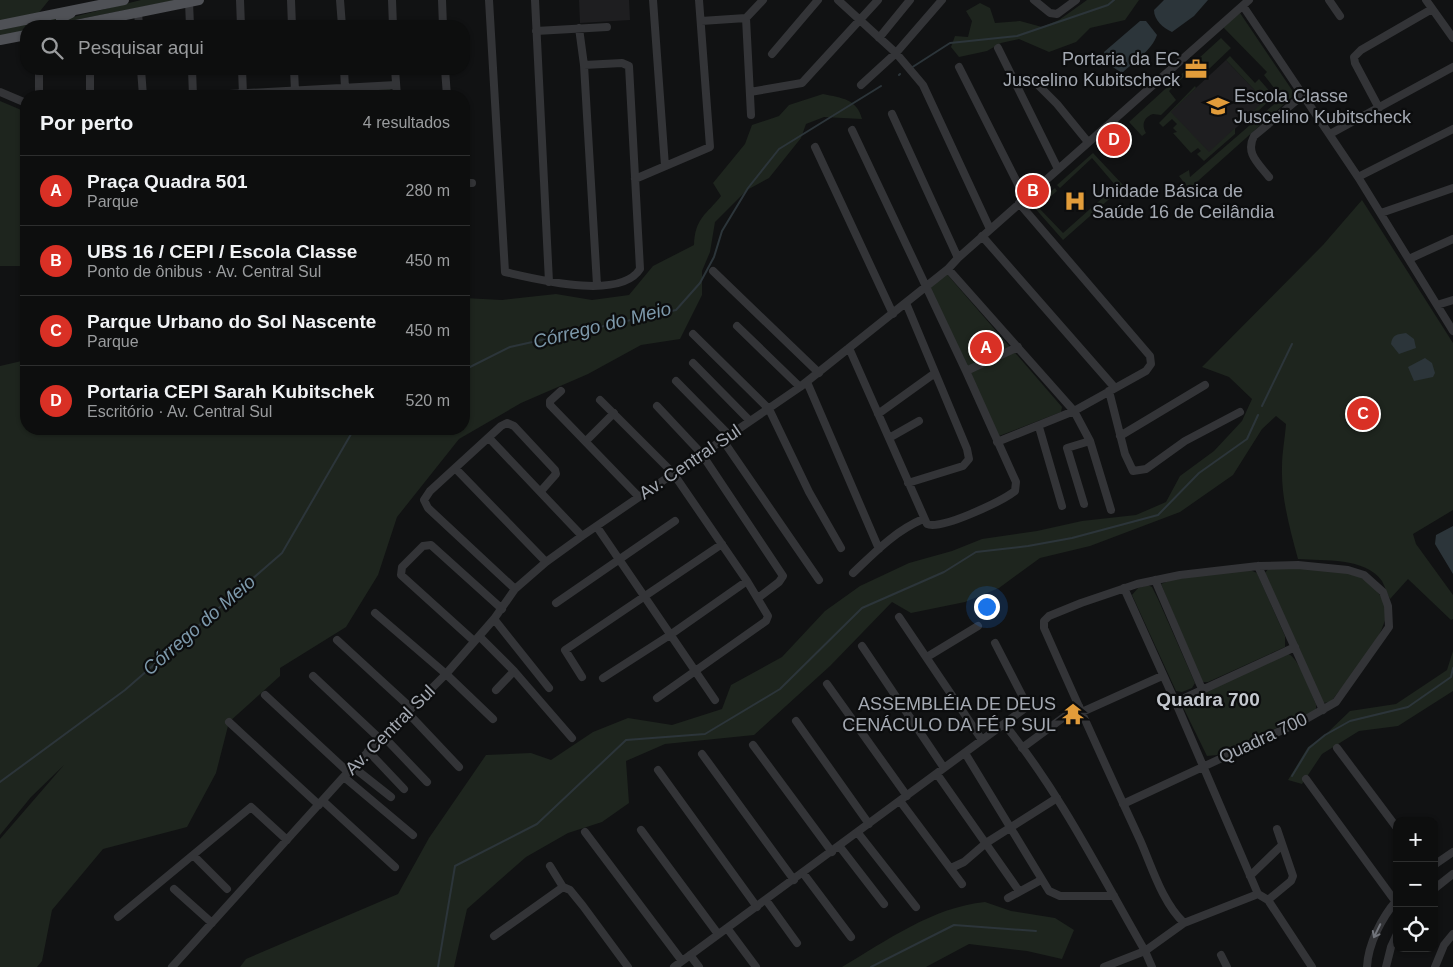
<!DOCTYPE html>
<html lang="pt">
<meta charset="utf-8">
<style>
:root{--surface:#0d0e0e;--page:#161717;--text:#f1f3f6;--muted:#9a9c9e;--line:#2d2e2e;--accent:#d93025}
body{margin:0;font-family:Arial,sans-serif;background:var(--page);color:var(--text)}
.controls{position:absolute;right:15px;bottom:15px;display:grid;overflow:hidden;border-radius:10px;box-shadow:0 1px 4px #0004}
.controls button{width:45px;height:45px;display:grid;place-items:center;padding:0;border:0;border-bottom:1px solid var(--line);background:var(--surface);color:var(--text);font:25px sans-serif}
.you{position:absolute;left:986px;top:606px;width:18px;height:18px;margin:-12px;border:4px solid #fff;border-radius:50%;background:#1a73e8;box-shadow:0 0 0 8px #1a73e833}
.badge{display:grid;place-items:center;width:32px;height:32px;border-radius:50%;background:var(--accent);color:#fff;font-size:16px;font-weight:700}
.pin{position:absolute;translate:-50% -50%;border:2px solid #fff;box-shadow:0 1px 5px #0006}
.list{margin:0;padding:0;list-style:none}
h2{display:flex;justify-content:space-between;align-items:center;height:65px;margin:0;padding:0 20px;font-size:21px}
h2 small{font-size:16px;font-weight:400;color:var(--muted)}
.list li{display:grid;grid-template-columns:32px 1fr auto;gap:15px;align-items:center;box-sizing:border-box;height:70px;padding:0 20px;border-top:1px solid var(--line)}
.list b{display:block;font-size:19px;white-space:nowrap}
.list p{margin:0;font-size:16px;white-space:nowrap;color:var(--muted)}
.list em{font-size:16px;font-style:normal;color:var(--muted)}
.icon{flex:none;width:28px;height:28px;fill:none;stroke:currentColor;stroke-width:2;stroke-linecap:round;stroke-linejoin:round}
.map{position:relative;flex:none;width:1453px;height:967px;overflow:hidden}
.search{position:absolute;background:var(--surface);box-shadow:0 1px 4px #0004;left:20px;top:20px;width:450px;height:55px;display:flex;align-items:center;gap:12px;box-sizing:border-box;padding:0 18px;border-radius:20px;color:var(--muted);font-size:19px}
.panel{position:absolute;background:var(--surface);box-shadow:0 1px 4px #0004;left:20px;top:90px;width:450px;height:345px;border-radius:20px}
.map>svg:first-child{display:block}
.built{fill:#1e1e20}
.green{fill:#1e251e}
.water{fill:#2c353a}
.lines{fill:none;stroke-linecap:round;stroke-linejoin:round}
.stream{stroke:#2c353a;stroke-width:2}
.minor{stroke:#333437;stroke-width:8}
.major{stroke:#4f5156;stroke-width:10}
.oneway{stroke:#71747b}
.labels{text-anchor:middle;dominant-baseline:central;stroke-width:4.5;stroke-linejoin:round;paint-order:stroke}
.poi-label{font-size:18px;fill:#a4a9b2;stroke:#0c0d0e;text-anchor:end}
.street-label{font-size:18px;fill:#a4a9b2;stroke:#0c0d0e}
.water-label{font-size:19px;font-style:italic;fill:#7d99ab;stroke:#0c0d0e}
.neighbourhood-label{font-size:19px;font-weight:bold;fill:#c4c8cf;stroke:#0c0d0e}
</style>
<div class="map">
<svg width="1453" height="967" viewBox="0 0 1453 967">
<rect width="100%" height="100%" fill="#111213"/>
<path class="built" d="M579,0H629L630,20L580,23Z
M1226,60L1265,101L1209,153L1170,112Z"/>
<path class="green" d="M0,0H49L37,15L0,22Z
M141,0H176L65,22V19Z
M1087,0H1139L1125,20L1090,28L1076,42L1049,52L1019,39L1001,43L987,51L959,57L951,47L955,36L968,37L972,21L966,11L980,3L990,8L995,23L1020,21L1042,27L1059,20Z
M1240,13L1292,90V97L1189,189L1179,176L1189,170L1190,177L1279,100L1278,93L1264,75L1267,72L1223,27Z
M56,18L57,24L26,26V31L0,36V30Z
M1221,38L1231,48L1209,69L1201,60L1169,91L1176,100L1161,115L1153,114C1144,117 1141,125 1146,133L1142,136L1129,122Z
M1230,56L1255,83L1259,79L1272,94V98L1255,114H1251L1264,100L1226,60Z
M1195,86L1196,88L1171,112L1209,152L1235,128V134L1204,161L1197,154L1201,151L1198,148L1191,153L1173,133L1177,132L1173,128L1177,124L1172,119L1163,127L1159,123Z
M390,88L391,92L319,96H238Z
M823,94C842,98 857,99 862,119L824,117L806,124L801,138L769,178L747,190L715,222L710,252L702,271V295L680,339L641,345L588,374L521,403L459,439L397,517L378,575L346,627L280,668V676L229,722L216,773L187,827L103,849L52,910L42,961L37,967H0V839L64,765L31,797L0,835V366L26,360V429H464V298L502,300L556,294L592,300L629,295L653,266L694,245C695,218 706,215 721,196L713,183L745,144L752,125L779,116L789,105Z
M0,101L26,112V266H0Z
M1093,153L1124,186L1063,240L1033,206L1055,188L1057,191L1041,205L1040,209L1063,233L1116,186L1092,158L1060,188L1057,185Z
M1362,200L1453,343V510L1413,534L1416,544L1453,595V619L1451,620L1408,579L1390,599C1387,593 1385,587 1382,581C1365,557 1324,561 1298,559C1290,529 1281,498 1282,467C1282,453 1285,438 1286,424L1276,416L1262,429L1233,475L1180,512L1090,546L1040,558L999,588L965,602L911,613L892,602L830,666L754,735L665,744L626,761L629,803L602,822L568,833L526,857L467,909L454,967H240L246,959L398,894L429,838L486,755L531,753L551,760L593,732L628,718L672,725L722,709L731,685L782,657L825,611L860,586L909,563L952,551L982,539L1037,531L1082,521L1136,515L1166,502L1180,476L1214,451L1242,421L1252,399L1229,377L1202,367L1323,245Z
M946,273L1062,407L1061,412L999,436L929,287Z
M1296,567C1328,569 1368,567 1383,601C1386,608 1387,617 1384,623C1374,652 1349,677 1331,702L1323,703L1264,574L1269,568Z
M1248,569L1257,573L1285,636V647L1208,682H1202L1161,584L1171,580Z
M1148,585L1152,587L1158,599L1195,683L1192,688L1182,692L1176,691L1132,595L1138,588Z
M1453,651V691L1398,726L1359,731L1322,754L1302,784L1288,780L1308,747L1325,735L1350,711L1396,704L1447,670Z
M1288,654C1298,656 1311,693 1316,704V710L1217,755L1207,756L1183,707L1187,698Z
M985,902L1011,911L1055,918L1074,930L1062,959L1027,951L969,944L926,967H842C886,941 933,907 985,902Z"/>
<path class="water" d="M1164,0H1208L1194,16L1172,32C1163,28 1154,20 1154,10Z
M1140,21H1146L1157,35C1152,50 1134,62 1122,73L1108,64L1104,52Z
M1406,333L1414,339L1416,348L1399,354L1391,344C1392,335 1397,334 1406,333Z
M1425,358L1432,363L1435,373L1433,377L1414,381L1408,367Z
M1453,526V574L1435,544L1436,535Z"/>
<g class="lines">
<path class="stream" d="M911,68L950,43L1017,36L1108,5L1114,0
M899,75L900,74
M464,370L510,347L676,310L700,283L714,257L722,231L748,188L779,149L881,86
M1262,406L1292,344
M1292,776L1309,748L1325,735L1350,721L1408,707L1451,677L1453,668
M0,782L125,690L282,553L354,429
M438,967L455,866L537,824L626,740L705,734L780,689L862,608L944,572L976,552L1028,546L1072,538L1158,515L1199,473L1247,439L1258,415
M871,967L954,925L1036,931"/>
<path class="minor" d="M240,0L241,26
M291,0L292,26
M340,0L342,26
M392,0L393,26
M442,0L443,26
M489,0L505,272C536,279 620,301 640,269L629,66L622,63L584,65
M535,0L549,282
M653,0L665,166
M838,0L896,53L923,85L990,229
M1034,0L1050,13L1057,14L1076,0
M1329,0L1340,16
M1426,0L1453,38
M189,2L190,26
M1243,6L1358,177L1453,331
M138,12L139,26
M746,18L751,115
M701,21L746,18L763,0
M579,28L584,65L597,285
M536,31L607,27
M879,38L910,0
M998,48L1058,169
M772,54L818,0
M959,67L1025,198
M90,69V96
M141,69L143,96
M192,69L193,96
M242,69L243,94
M294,69L295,91
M344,69L345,88
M395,69L397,96
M445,69L447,96
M1032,79L1057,104L1088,142
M861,85L896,53L942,0
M0,92L26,103
M750,92L802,83L878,0
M39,96V69
M193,96L396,85
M1379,108L1355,63L1354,57L1361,50L1432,9
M892,114L958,258
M1330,134L1453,67
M815,147L893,314
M1269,177C1258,163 1245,153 1254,136L1303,95
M1358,177L1453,129
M635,179L710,147L699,0
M464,183H472
M1381,213L1453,188
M982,236L1115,388
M1409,259L1453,239
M948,269L1074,411L1090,441L1111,510
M713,271L819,373
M906,303L967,449L969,459L963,466L908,483
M1437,305L1453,300
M737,326L800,387
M693,334L769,409L809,492L841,548
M849,348L927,524C940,531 1002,501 1015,491L1016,482L966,371L852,130
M693,363L750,421
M966,371L1018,347
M676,381L729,435
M807,382L879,549
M561,391L550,401V405L639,497
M1109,391L1125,454L1133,471L1146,469L1185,441L1240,412
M600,400L673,473L747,581L768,616L766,621L657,698
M657,406L701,453L783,576L779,582L758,598
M878,414L935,373
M1039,427L1062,506
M1120,436L1205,385
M489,438L582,536
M889,438L919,421
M722,439L819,580
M586,441L614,413
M997,442L1074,411L1146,371L1151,364L1150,356L1019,203
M455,468L546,562
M1084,504L1067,448L1090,441
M597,527L715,700
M1258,566L1323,710
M853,573C875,552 895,531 923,519
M1155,580L1202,689
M1124,588L1179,710L1258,894
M515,589L428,508L424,500L430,491L501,426L507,423L514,426L555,470L556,474L541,491
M556,603L675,521
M375,613L446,674L493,719
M899,617L982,740
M494,619L549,688
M479,636L514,671L572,738
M337,640L411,708
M474,641L401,575L402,567L423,546L431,545L502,609
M862,646L944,768
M927,657L978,626
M313,676L380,739
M582,677L565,650L722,544
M603,678L670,635L747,581
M827,684L907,796
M496,690L514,671
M265,695L348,772
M1176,702L1295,647
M407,712L459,767
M1082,712L1162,676
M796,721L869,824
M229,722L319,805
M1005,725C1061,794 1101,875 1145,951L1152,967
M383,736L427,782
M753,745L832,852
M1022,748L1079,706
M1337,748L1397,828
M368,751L404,789
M965,753L1049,891L1060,896H1114
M702,754L794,880
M353,767L391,797
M658,770L757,907
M937,774L1019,891
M344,777L413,835
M1306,779L1395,901
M323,801L395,867
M900,801L962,884
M1123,804L1306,719L1336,702L1389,627L1388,606L1383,592L1364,575L1348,570L1298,565L1258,566L1180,575L1137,584L1081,603L1049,616L1044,621V628C1075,698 1107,769 1140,840C1152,867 1162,902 1184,923
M641,830L718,934
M585,832L682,961
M858,833L916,907
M840,847L884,904
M193,855L227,889
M1434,865L1453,852
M550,866L563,887L570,890L583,906L628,967
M951,868L964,862L986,843L1057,798
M803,873L851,937
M1250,876L1282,845
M174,889L212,923
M1434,889L1453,874
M1258,894L1268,900L1312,967
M1008,898L1041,880
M766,900L797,943
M1268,900L1291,881L1293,876L1277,829
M118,917L251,807L287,840
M727,928L756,967
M494,936L563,887
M690,955L699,967
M1221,955L1227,967
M172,967L348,772L446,674L494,619L515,589L546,562L582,536L800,387L948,269L958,258L1249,0
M674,967L1024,709L1026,703L995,643
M1104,967L1145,951L1184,923L1258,894
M1367,967C1368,944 1382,917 1397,900
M1386,967L1391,947L1397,934
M1435,967L1444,945L1453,934"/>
<path class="major" d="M0,25L124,0
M66,26L61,24V18L71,13
M71,26L199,0
M0,40L26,35"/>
</g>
<defs><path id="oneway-shaft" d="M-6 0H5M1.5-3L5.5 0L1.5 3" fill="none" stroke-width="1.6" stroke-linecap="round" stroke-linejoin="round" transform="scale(1.25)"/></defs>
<use class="oneway" href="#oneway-shaft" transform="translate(1377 931) rotate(116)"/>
<defs>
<g id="office-bare" transform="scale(1.725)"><path d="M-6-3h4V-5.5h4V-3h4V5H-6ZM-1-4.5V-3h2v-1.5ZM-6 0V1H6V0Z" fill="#e29c3a" stroke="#0c0d0e" stroke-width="2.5" paint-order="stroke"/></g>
<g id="school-bare" transform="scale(1.725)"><path d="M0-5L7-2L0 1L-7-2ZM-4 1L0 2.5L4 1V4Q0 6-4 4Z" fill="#e29c3a" stroke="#0c0d0e" stroke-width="2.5" paint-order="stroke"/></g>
<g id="hospital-bare" transform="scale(1.725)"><path d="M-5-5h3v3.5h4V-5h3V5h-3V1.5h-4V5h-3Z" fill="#e29c3a" stroke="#0c0d0e" stroke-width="2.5" paint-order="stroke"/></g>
<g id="temple-bare" transform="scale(1.725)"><path d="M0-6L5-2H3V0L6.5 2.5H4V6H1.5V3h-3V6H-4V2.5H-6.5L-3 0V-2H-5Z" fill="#e29c3a" stroke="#0c0d0e" stroke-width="2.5" paint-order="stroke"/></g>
</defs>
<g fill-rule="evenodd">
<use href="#office-bare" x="1196" y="69"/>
<use href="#school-bare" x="1218" y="106"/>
<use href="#hospital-bare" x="1075" y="201"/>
<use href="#temple-bare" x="1073" y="714"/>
</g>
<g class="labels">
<g class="poi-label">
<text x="1180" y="59">Portaria da EC<tspan x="1180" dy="21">Juscelino Kubitscheck</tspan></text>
<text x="1234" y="96" text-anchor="start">Escola Classe<tspan x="1234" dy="21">Juscelino Kubitscheck</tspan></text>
<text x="1092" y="191" text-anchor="start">Unidade Básica de<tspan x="1092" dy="21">Saúde 16 de Ceilândia</tspan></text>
<text x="1056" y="704">ASSEMBLÉIA DE DEUS<tspan x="1056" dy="21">CENÁCULO DA FÉ P SUL</tspan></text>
</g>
<g class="street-label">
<text transform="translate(690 462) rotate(-34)">Av. Central Sul</text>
<text transform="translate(390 730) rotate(-45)">Av. Central Sul</text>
<text transform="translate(1263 738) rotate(-25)">Quadra 700</text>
</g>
<g class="water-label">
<text transform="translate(602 325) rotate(-14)">Córrego do Meio</text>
<text transform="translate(199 625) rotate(-41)">Córrego do Meio</text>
</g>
<g class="neighbourhood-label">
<text x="1208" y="699">Quadra 700</text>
</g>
</g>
</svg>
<div class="controls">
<button>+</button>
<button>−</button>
<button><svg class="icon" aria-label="locate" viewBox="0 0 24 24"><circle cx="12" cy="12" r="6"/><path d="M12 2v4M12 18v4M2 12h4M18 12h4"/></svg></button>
</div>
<div class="you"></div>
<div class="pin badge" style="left:986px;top:348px">A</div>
<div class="pin badge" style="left:1033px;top:191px">B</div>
<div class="pin badge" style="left:1363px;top:414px">C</div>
<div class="pin badge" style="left:1114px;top:140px">D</div>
<div class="search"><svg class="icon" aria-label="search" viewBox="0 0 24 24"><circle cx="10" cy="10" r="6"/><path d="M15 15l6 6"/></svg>Pesquisar aqui</div>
<section class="panel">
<h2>Por perto<small>4 resultados</small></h2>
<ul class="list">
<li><span class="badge">A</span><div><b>Praça Quadra 501</b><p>Parque</p></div><em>280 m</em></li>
<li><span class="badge">B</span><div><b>UBS 16 / CEPI / Escola Classe</b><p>Ponto de ônibus · Av. Central Sul</p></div><em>450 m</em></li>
<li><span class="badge">C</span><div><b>Parque Urbano do Sol Nascente</b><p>Parque</p></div><em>450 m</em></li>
<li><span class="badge">D</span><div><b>Portaria CEPI Sarah Kubitschek</b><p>Escritório · Av. Central Sul</p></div><em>520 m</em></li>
</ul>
</section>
</div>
